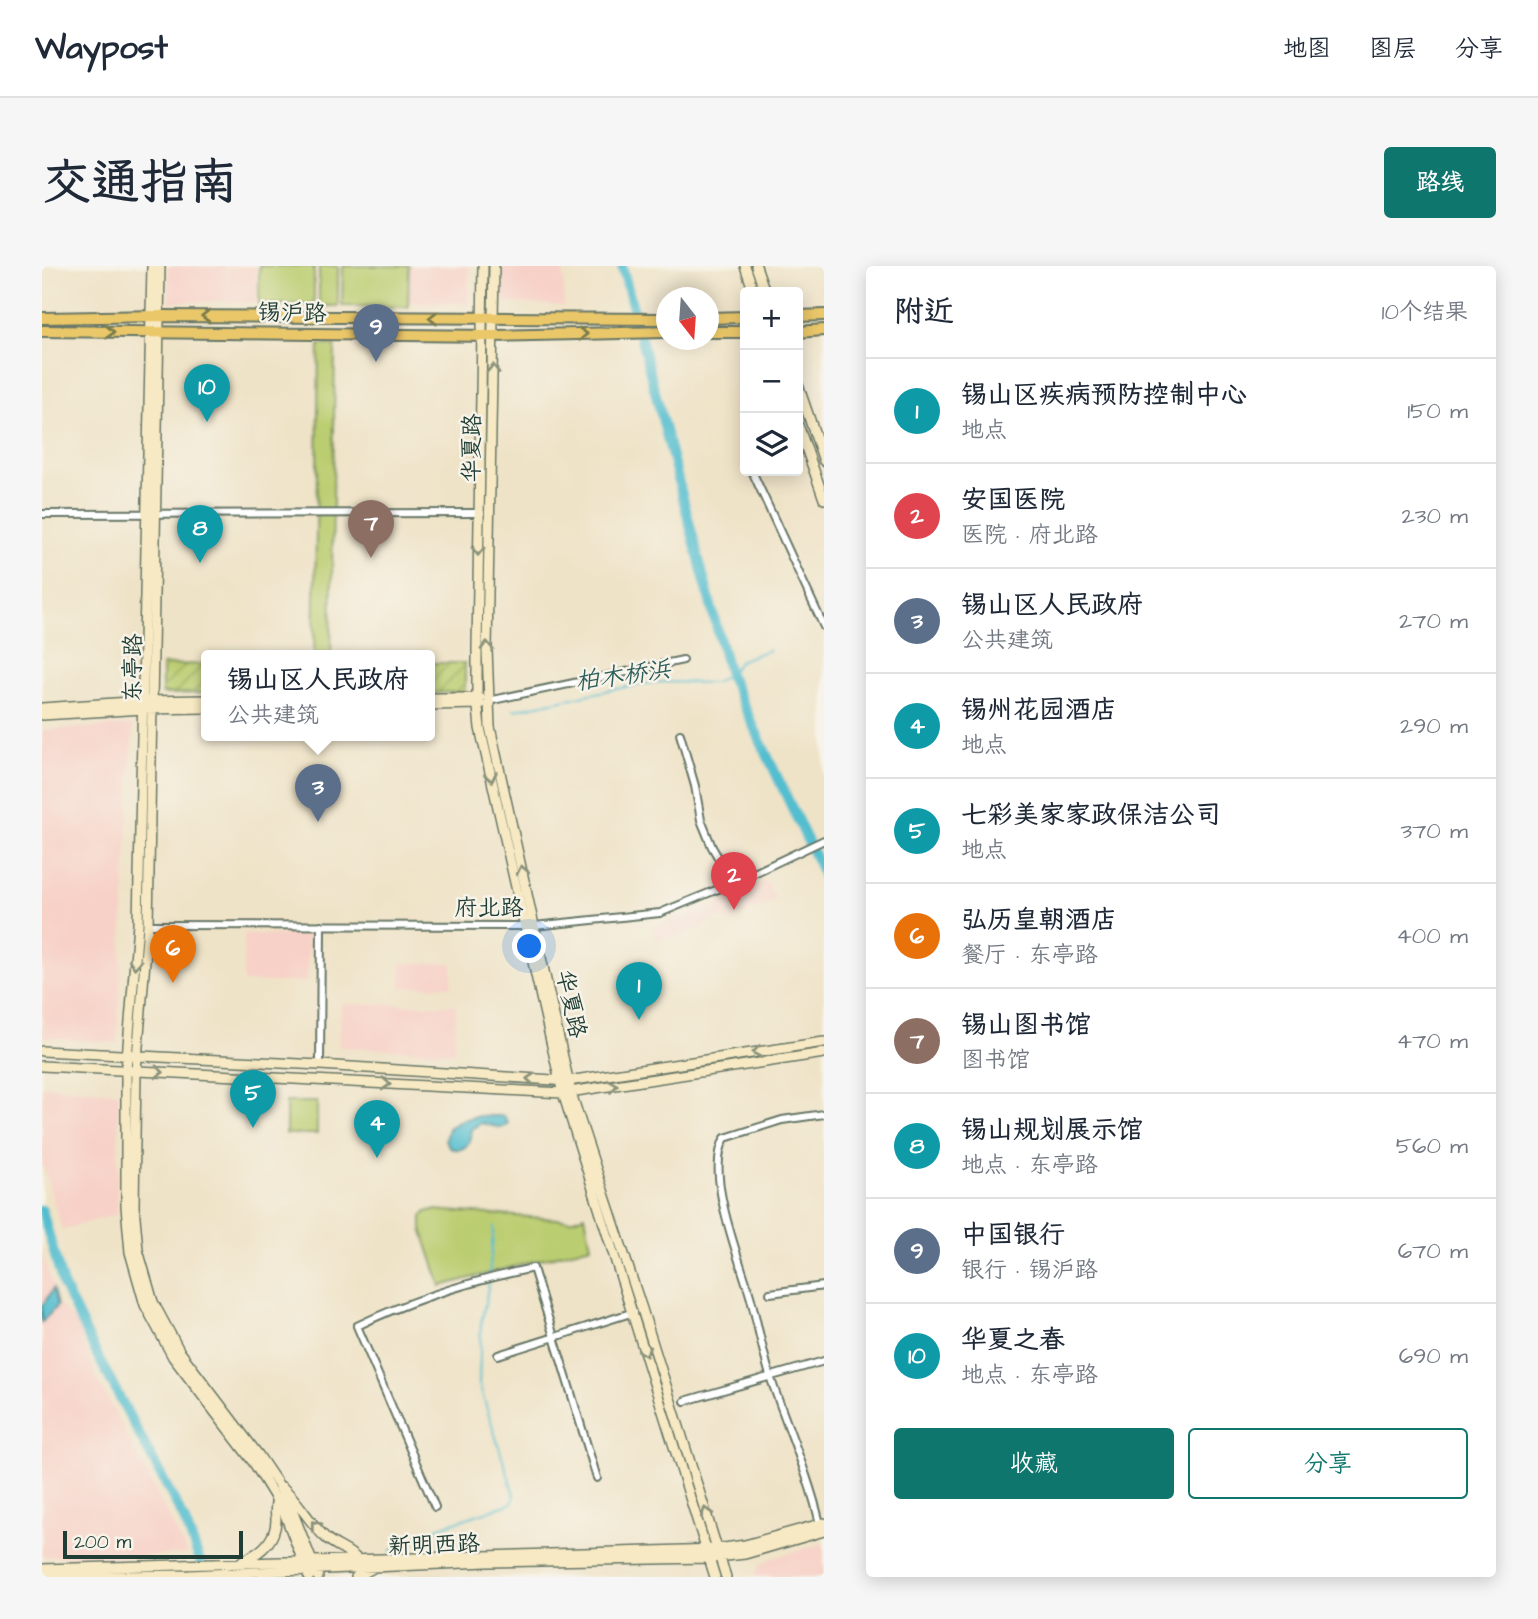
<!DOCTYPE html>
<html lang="zh">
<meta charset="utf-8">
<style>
:root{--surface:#fff;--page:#f6f6f7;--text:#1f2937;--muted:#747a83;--line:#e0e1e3;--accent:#0f766e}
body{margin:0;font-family:"Architects Daughter","LXGW WenKai TC",sans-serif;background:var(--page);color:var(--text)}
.controls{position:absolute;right:21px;top:21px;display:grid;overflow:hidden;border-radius:7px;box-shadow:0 4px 18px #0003}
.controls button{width:63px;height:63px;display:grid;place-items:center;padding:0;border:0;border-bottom:2px solid var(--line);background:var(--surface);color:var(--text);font:35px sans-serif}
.compass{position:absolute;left:614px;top:21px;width:63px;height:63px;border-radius:50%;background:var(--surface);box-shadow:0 4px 18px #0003;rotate:163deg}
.scale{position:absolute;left:21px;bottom:18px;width:180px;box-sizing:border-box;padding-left:7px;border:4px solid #1f3d34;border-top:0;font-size:19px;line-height:24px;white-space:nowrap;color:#1f3d34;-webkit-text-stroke:5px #f7f3e8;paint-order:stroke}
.you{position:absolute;left:488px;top:681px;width:24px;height:24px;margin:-18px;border:5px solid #fff;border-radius:50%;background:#1a73e8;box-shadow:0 0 0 10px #1a73e833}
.badge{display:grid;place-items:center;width:46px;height:46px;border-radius:50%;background:var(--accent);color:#fff;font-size:23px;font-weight:700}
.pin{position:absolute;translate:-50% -58px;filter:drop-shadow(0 2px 4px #0008)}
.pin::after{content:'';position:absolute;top:37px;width:24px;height:21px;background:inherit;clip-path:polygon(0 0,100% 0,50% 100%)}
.popup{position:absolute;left:159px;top:384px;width:234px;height:91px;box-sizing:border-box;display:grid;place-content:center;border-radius:7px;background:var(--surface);filter:drop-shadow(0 2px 5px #0005);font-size:23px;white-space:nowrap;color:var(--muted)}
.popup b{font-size:26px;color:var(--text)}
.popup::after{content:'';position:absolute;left:50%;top:100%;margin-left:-14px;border:14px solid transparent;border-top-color:var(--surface)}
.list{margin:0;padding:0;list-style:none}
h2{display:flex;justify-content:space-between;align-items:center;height:91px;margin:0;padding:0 28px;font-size:30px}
h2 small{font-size:23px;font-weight:400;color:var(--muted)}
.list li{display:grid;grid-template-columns:46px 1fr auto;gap:21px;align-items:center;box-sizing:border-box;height:105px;padding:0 28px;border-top:2px solid var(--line)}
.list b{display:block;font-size:26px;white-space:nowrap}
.list p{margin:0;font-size:23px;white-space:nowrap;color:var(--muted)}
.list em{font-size:23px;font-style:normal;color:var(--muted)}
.actions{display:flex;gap:14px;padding:21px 28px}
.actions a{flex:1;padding:16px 0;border:2px solid var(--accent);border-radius:7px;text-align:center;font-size:24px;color:var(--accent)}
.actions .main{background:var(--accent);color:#fff}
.icon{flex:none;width:38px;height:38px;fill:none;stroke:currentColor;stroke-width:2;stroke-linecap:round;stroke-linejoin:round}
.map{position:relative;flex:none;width:782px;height:1311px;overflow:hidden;border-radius:7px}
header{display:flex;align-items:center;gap:42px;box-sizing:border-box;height:98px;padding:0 35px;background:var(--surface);border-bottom:2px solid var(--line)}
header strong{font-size:33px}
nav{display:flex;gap:38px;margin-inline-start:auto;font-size:24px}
.intro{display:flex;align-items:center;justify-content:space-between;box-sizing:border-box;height:168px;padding:0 42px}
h1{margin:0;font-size:49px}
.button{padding:18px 32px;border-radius:7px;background:var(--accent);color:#fff;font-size:24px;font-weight:700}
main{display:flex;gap:42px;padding:0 42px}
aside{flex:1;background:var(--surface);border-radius:7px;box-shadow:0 4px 18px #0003}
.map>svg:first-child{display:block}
.built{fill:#f7d1c7}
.grass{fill:#bbcd71;stroke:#6d8552;stroke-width:2}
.garden{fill:url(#garden-furrows);stroke:#6d8552;stroke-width:2}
.water{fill:#53becf;stroke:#397e82;stroke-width:2}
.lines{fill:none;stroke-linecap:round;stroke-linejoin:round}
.stream{stroke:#53becf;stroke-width:2}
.river{stroke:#53becf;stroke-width:10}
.street-casing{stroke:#687767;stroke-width:10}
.secondary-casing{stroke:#687767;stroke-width:12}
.primary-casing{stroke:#687767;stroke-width:14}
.street{stroke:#fff;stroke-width:6}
.secondary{stroke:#f7e9c3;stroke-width:9}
.primary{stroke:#eac769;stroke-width:10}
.oneway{stroke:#7a7b4c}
.oneway2{stroke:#8b937c}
.labels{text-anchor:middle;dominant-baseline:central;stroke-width:5;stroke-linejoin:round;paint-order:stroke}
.street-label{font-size:23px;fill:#1f3d34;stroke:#f7f3e8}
.water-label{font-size:24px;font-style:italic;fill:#2c5d5b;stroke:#f7f3e8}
</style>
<header>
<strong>Waypost</strong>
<nav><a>地图</a><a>图层</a><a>分享</a></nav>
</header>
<div class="intro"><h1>交通指南</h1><a class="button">路线</a></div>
<main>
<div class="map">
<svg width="782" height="1311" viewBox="0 0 782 1311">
<defs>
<pattern id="garden-furrows" width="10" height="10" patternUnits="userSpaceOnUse" patternTransform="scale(1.75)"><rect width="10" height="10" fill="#bbcd71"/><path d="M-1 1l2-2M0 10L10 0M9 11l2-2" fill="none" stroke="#97a85e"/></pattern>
</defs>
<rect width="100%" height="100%" fill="#f7f3e8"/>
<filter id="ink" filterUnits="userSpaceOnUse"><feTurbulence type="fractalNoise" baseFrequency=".0143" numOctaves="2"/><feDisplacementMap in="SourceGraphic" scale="14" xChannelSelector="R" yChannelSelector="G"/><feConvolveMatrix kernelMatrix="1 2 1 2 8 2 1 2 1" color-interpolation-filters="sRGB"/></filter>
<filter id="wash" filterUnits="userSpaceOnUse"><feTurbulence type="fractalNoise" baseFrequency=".00686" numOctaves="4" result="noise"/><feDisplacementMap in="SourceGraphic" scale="28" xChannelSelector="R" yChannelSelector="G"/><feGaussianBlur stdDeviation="1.57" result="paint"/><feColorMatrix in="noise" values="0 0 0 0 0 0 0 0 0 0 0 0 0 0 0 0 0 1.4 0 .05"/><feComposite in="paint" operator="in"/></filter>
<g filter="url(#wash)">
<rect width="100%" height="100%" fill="#efe3c7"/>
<path class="built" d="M126,0H185L184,35L127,36Z
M187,0H214V36L185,37Z
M368,0H427L426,37L367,36Z
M461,0H521L522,40L461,36Z
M91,459L75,777L0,771V464Z
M724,615L734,634L684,656L680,651L662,658L663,661L614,675L611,661L657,646L659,648Z
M202,668L267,669L265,716H201Z
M359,697H410V720L359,721Z
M299,738L414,739L412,786L297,781Z
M0,820L77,826L75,948L20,964L0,896Z
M0,986L17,1039L33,1055L56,1114L146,1288L73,1292L0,1290Z
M782,1277V1311H712L718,1299L731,1292Z"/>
<path class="grass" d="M217,0H272V39L217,38Z
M277,0H296V40H277Z
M301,0H367L366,41L300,40Z
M277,79H293L289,390H272Z
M244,836H275V868H244Z
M391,944L528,954L543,949L549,980L399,1020L380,963V951L384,946Z"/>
<path class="garden" d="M388,397H423V426L388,427Z
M164,398V427L120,428V399Z"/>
<path class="water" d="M438,850H462L466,857L459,862L439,857L429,864C429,877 423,887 408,882L403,874L406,862L422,853Z
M11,1023L15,1040L0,1056V1040Z"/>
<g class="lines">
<path class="stream" d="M472,444L573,423L616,416L673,417L687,408L699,394L727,384
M349,1285L401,1260L470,1237L473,1231L437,1118L439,1058L446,1022L452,960"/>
<path class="river" d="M580,0L687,408L782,610
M0,944L21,1019L53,1085L141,1251L162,1305"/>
</g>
</g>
<g filter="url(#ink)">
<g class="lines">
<g class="street-casing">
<path id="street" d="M710,205L782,361
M0,248L439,247
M446,435L641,394
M638,468L653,520L659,554L670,581L691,617
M105,659L492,660L618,647L691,617L782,574
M278,799L279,659
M728,1027L782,1020
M456,1089L592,1046
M643,1135L782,1095
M393,1241L315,1060C372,1032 429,1015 491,1002L555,1212
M778,1258C767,1210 746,1163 730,1116C721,1088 716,1060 709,1033C698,993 662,908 683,872L740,854L782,848"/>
</g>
<g class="secondary-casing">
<path id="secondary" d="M110,0L96,658L84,804V940L88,986L103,1039L131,1091L212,1197L242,1246L267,1311
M118,0L106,659L94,805L92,940L96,984L111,1036L138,1086L217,1190L236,1218L250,1244L276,1311
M441,0L435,383V431L438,462L520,824L673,1311
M452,0L445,383L448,461L529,827L600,1043L684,1311
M703,0L712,26
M714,0L723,26
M756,119L782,195
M756,159L782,233
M388,432H438
M388,439L439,438
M0,442L102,435L164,434
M0,449L102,443L164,442
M0,785L278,799L526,815L782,776
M0,800L521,827L782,787
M240,1221C258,1236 267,1257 284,1272C294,1281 306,1283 316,1294
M200,1295C217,1288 233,1276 234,1255C234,1247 232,1242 235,1233
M0,1303L675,1283L703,1279L782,1257
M0,1311L147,1309L445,1296L666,1292L703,1288L782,1265
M314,1311L331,1302"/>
</g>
<g class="primary-casing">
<path id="primary" d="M756,50L782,49
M0,52L118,50L624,53
M666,52L703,51
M0,65L452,70L624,66
M666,66H703
M756,66L782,64"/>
</g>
<use href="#street" class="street"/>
<use href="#secondary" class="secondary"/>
<use href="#primary" class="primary"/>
</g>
<defs><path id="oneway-chevron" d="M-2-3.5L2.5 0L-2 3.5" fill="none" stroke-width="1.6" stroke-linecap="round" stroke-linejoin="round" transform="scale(1.75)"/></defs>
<g class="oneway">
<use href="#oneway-chevron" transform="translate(164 50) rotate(-180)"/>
<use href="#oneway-chevron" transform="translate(391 52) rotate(-180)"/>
<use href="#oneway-chevron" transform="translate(68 66) rotate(1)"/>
<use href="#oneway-chevron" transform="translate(541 68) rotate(-2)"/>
</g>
<g class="oneway2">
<use href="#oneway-chevron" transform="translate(451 103) rotate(-89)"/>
<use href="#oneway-chevron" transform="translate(436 285) rotate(91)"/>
<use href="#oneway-chevron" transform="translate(445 380) rotate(-90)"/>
<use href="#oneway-chevron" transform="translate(449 511) rotate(78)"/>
<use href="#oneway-chevron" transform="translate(480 604) rotate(-102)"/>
<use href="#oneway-chevron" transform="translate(93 698) rotate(95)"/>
<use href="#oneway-chevron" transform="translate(715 786) rotate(171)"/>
<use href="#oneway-chevron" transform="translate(117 806) rotate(3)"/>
<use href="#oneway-chevron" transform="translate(489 813) rotate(-176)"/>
<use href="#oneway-chevron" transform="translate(344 818) rotate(3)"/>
<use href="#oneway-chevron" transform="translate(571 820) rotate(-9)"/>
<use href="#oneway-chevron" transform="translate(603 1086) rotate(73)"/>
<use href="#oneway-chevron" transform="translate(664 1246) rotate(-107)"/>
<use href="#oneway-chevron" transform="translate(273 1259) rotate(-129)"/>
</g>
</g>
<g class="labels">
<g class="street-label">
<text transform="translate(250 47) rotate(1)">锡沪路</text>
<text transform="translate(430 182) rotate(-89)">华夏路</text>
<text transform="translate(91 402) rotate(-89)">东亭路</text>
<text x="447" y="642">府北路</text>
<text transform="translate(529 738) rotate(78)">华夏路</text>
<text transform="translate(392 1279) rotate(-2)">新明西路</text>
</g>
<g class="water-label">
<text transform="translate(581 410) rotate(-8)">柏木桥浜</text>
</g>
</g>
</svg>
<div class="controls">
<button>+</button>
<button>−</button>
<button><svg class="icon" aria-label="layers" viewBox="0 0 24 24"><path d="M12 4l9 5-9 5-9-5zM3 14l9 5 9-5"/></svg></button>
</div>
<svg class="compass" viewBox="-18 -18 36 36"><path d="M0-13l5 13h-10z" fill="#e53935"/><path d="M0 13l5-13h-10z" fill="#747a83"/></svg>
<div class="scale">200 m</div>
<div class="you"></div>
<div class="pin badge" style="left:597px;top:754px;background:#0f9aa8">1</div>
<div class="pin badge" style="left:692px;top:644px;background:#e0444e">2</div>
<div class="pin badge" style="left:276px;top:556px;background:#5c6f8a">3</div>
<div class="popup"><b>锡山区人民政府</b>公共建筑</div>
<div class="pin badge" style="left:335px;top:892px;background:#0f9aa8">4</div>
<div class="pin badge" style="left:211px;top:862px;background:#0f9aa8">5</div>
<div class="pin badge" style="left:131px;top:717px;background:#e8710a">6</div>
<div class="pin badge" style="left:329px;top:292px;background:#8d6e63">7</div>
<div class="pin badge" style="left:158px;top:297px;background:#0f9aa8">8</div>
<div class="pin badge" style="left:334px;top:96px;background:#5c6f8a">9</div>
<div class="pin badge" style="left:165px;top:156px;background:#0f9aa8">10</div>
</div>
<aside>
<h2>附近<small>10个结果</small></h2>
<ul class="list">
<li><span class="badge" style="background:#0f9aa8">1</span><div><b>锡山区疾病预防控制中心</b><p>地点</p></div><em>150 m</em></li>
<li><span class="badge" style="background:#e0444e">2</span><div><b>安国医院</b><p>医院 · 府北路</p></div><em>230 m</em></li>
<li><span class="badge" style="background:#5c6f8a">3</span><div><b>锡山区人民政府</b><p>公共建筑</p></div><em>270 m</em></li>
<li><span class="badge" style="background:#0f9aa8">4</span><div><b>锡州花园酒店</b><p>地点</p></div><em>290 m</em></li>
<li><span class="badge" style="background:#0f9aa8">5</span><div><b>七彩美家家政保洁公司</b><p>地点</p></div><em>370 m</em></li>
<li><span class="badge" style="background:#e8710a">6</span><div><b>弘历皇朝酒店</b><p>餐厅 · 东亭路</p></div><em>400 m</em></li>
<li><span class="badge" style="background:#8d6e63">7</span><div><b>锡山图书馆</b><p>图书馆</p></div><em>470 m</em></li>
<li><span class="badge" style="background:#0f9aa8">8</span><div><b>锡山规划展示馆</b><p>地点 · 东亭路</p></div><em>560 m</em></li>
<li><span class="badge" style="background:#5c6f8a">9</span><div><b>中国银行</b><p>银行 · 锡沪路</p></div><em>670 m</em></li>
<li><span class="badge" style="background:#0f9aa8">10</span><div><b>华夏之春</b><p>地点 · 东亭路</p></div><em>690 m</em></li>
</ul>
<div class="actions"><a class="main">收藏</a><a>分享</a></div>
</aside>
</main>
